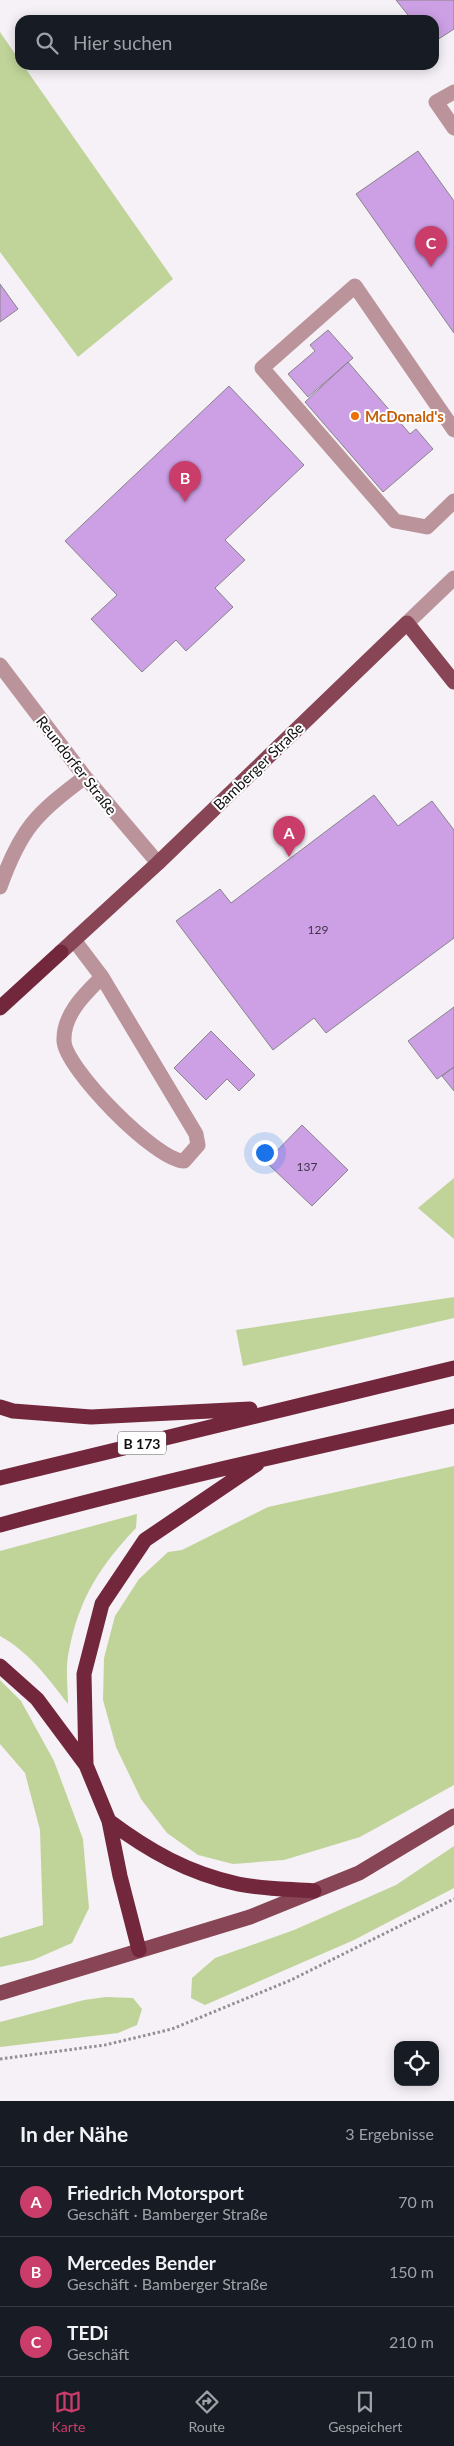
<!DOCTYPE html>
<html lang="de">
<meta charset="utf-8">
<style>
:root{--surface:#171b24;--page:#242831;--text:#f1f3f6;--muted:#9ea1a6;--line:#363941;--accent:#ca3c6a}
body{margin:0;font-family:Lato,sans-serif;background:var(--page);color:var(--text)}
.controls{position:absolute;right:15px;bottom:15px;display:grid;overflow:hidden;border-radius:10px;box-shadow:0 2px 12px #0003}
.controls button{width:45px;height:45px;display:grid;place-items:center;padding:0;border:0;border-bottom:1px solid var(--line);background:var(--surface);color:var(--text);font:25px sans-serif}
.you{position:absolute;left:264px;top:1152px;width:18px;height:18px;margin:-12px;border:4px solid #fff;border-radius:50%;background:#1a73e8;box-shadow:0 0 0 8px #1a73e833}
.badge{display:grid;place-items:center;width:32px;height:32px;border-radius:50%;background:var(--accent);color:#fff;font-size:16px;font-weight:700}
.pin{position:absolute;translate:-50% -41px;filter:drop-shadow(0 1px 2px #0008)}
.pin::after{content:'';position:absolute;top:26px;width:18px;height:15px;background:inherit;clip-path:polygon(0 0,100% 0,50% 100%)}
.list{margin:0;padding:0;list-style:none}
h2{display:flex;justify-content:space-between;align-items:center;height:65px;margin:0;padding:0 20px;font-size:21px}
h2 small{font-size:16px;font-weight:400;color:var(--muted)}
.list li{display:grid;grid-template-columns:32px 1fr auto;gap:15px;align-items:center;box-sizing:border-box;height:70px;padding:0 20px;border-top:1px solid var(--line)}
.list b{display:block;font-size:19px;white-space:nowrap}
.list p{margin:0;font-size:16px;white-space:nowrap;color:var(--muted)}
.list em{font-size:16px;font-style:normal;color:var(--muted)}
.icon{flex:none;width:28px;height:28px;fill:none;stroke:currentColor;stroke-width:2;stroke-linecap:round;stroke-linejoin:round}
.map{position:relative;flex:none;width:454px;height:2101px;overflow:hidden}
.search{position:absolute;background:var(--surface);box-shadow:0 2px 12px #0003;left:15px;right:15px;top:15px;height:55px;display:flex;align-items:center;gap:12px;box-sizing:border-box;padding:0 18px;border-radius:15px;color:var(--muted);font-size:19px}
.sheet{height:275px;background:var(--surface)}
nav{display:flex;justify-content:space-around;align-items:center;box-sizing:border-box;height:70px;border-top:1px solid var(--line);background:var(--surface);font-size:14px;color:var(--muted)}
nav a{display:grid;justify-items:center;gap:2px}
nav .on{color:var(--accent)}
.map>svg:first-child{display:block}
.green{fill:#c0d499}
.building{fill:#cda0e5;stroke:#88848a}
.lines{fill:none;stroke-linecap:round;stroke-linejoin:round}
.path{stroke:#928f93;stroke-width:3;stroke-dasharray:2.5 2.5;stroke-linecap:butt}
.minor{stroke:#bb949b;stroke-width:15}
.major{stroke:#874555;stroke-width:15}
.highway{stroke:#72273c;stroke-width:15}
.food-dot{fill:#e8710a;stroke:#fff;stroke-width:2}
.labels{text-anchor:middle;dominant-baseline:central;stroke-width:4;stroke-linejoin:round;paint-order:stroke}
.number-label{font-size:12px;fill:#403346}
.shield{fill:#fff;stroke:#585758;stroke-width:1}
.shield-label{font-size:14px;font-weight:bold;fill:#110f11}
.food-label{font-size:15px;font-weight:bold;fill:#c56008;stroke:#fff;text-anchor:start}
.street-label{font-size:15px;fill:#110f11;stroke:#fff}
</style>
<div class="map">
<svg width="454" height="2101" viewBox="0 0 454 2101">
<rect width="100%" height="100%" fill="#f5f1f7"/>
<path class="green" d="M0,32L20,61V65H23L173,279L78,357L0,252Z
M454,1178V1239L418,1208Z
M454,1297V1318L243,1366L236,1330Z
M454,1466V1785L360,1837L284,1860L233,1864L198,1855L167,1833L141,1799L116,1747L103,1700L104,1658L115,1616L139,1579L168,1552L182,1550L268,1507Z
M137,1514L136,1528C100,1566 79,1598 69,1651C65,1667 68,1687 68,1704C49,1679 28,1651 0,1636V1551Z
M0,1680L21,1701L54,1761L83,1839L89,1908L72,1943L33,1960L0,1967V1938L43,1925L40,1830L25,1773L0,1744Z
M454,1846V1888L354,1940L205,2005L191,1998L192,1978L215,1958L294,1930L396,1885Z
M106,1997L133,1998L142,2009L137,2025L118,2033L0,2047V2022L84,2000Z"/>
<path class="building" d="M396,0H454V29L434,42V20H412Z
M418,151L454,201V333L356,194Z
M0,284L18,309L0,322Z
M328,330L353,358L308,397L288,374L315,351L310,345Z
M348,362L410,434L416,429L433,449L383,492L305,402Z
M229,386L304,465L225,540L245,560L215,588L233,607L186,651L176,640L142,672L91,619L117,595L65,541Z
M374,795L398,826L432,801L454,830V938L326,1033L314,1018L273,1050L176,921L220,889L231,903Z
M454,1007V1067L437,1079L408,1041Z
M211,1031L255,1075L239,1091L227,1079L206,1100L174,1068Z
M454,1067V1091L442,1076Z
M302,1125L348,1170L312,1206L266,1162Z"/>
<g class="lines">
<path class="path" d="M0,2059L105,2045L172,2029L291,1980L454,1899"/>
<path class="minor" d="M454,92L436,102L454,128
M454,430L355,286L262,368L395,521L427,527L454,501
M407,623L454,578
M0,665L85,777L158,863
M0,887C21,828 36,814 85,777
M74,940L102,977L196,1134L198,1145L184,1161C156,1161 65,1068 64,1041C63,1014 85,994 102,977"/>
<path class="major" d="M61,952L158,863L407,623L454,682
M0,1993L250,1917L359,1873L454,1816"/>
<path class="highway" d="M0,1008L61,952
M0,1407L13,1411L91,1417L250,1409
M0,1478L454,1368
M0,1525C150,1484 302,1450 454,1416
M0,1666L37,1699L86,1765L109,1821L120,1876L139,1950
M86,1765L84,1674L102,1604L145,1540L257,1464
M109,1821C149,1851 188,1873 238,1884C262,1889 289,1889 314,1891"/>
</g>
<circle class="food-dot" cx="355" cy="416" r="5"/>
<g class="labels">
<g class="number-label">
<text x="318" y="929">129</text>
<text x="307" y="1166">137</text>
</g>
<rect class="shield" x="118" y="1431.5" width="48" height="23" rx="4"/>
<g class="shield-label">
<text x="142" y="1443">B 173</text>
</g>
<g class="food-label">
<text x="365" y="416">McDonald's</text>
</g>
<g class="street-label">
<text transform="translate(77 765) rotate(52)">Reundorfer Straße</text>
<text transform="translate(258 766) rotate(-44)">Bamberger Straße</text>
</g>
</g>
</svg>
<div class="controls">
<button><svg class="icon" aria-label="locate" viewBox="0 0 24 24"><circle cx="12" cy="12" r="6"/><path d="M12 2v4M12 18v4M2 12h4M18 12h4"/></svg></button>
</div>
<div class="you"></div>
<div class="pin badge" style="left:289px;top:857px">A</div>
<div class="pin badge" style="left:185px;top:502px">B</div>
<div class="pin badge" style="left:431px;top:267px">C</div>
<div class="search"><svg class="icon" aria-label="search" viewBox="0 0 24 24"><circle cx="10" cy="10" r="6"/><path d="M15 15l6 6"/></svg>Hier suchen</div>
</div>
<section class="sheet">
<h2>In der Nähe<small>3 Ergebnisse</small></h2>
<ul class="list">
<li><span class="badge">A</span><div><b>Friedrich Motorsport</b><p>Geschäft · Bamberger Straße</p></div><em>70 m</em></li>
<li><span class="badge">B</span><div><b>Mercedes Bender</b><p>Geschäft · Bamberger Straße</p></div><em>150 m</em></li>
<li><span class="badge">C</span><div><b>TEDi</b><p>Geschäft</p></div><em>210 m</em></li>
</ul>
</section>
<nav>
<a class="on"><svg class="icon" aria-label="map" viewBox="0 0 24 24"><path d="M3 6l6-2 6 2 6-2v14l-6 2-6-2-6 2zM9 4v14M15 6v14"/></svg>Karte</a>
<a><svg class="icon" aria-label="directions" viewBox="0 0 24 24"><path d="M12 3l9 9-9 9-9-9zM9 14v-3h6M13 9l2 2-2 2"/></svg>Route</a>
<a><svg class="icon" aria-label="saved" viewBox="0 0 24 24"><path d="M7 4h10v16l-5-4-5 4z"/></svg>Gespeichert</a>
</nav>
